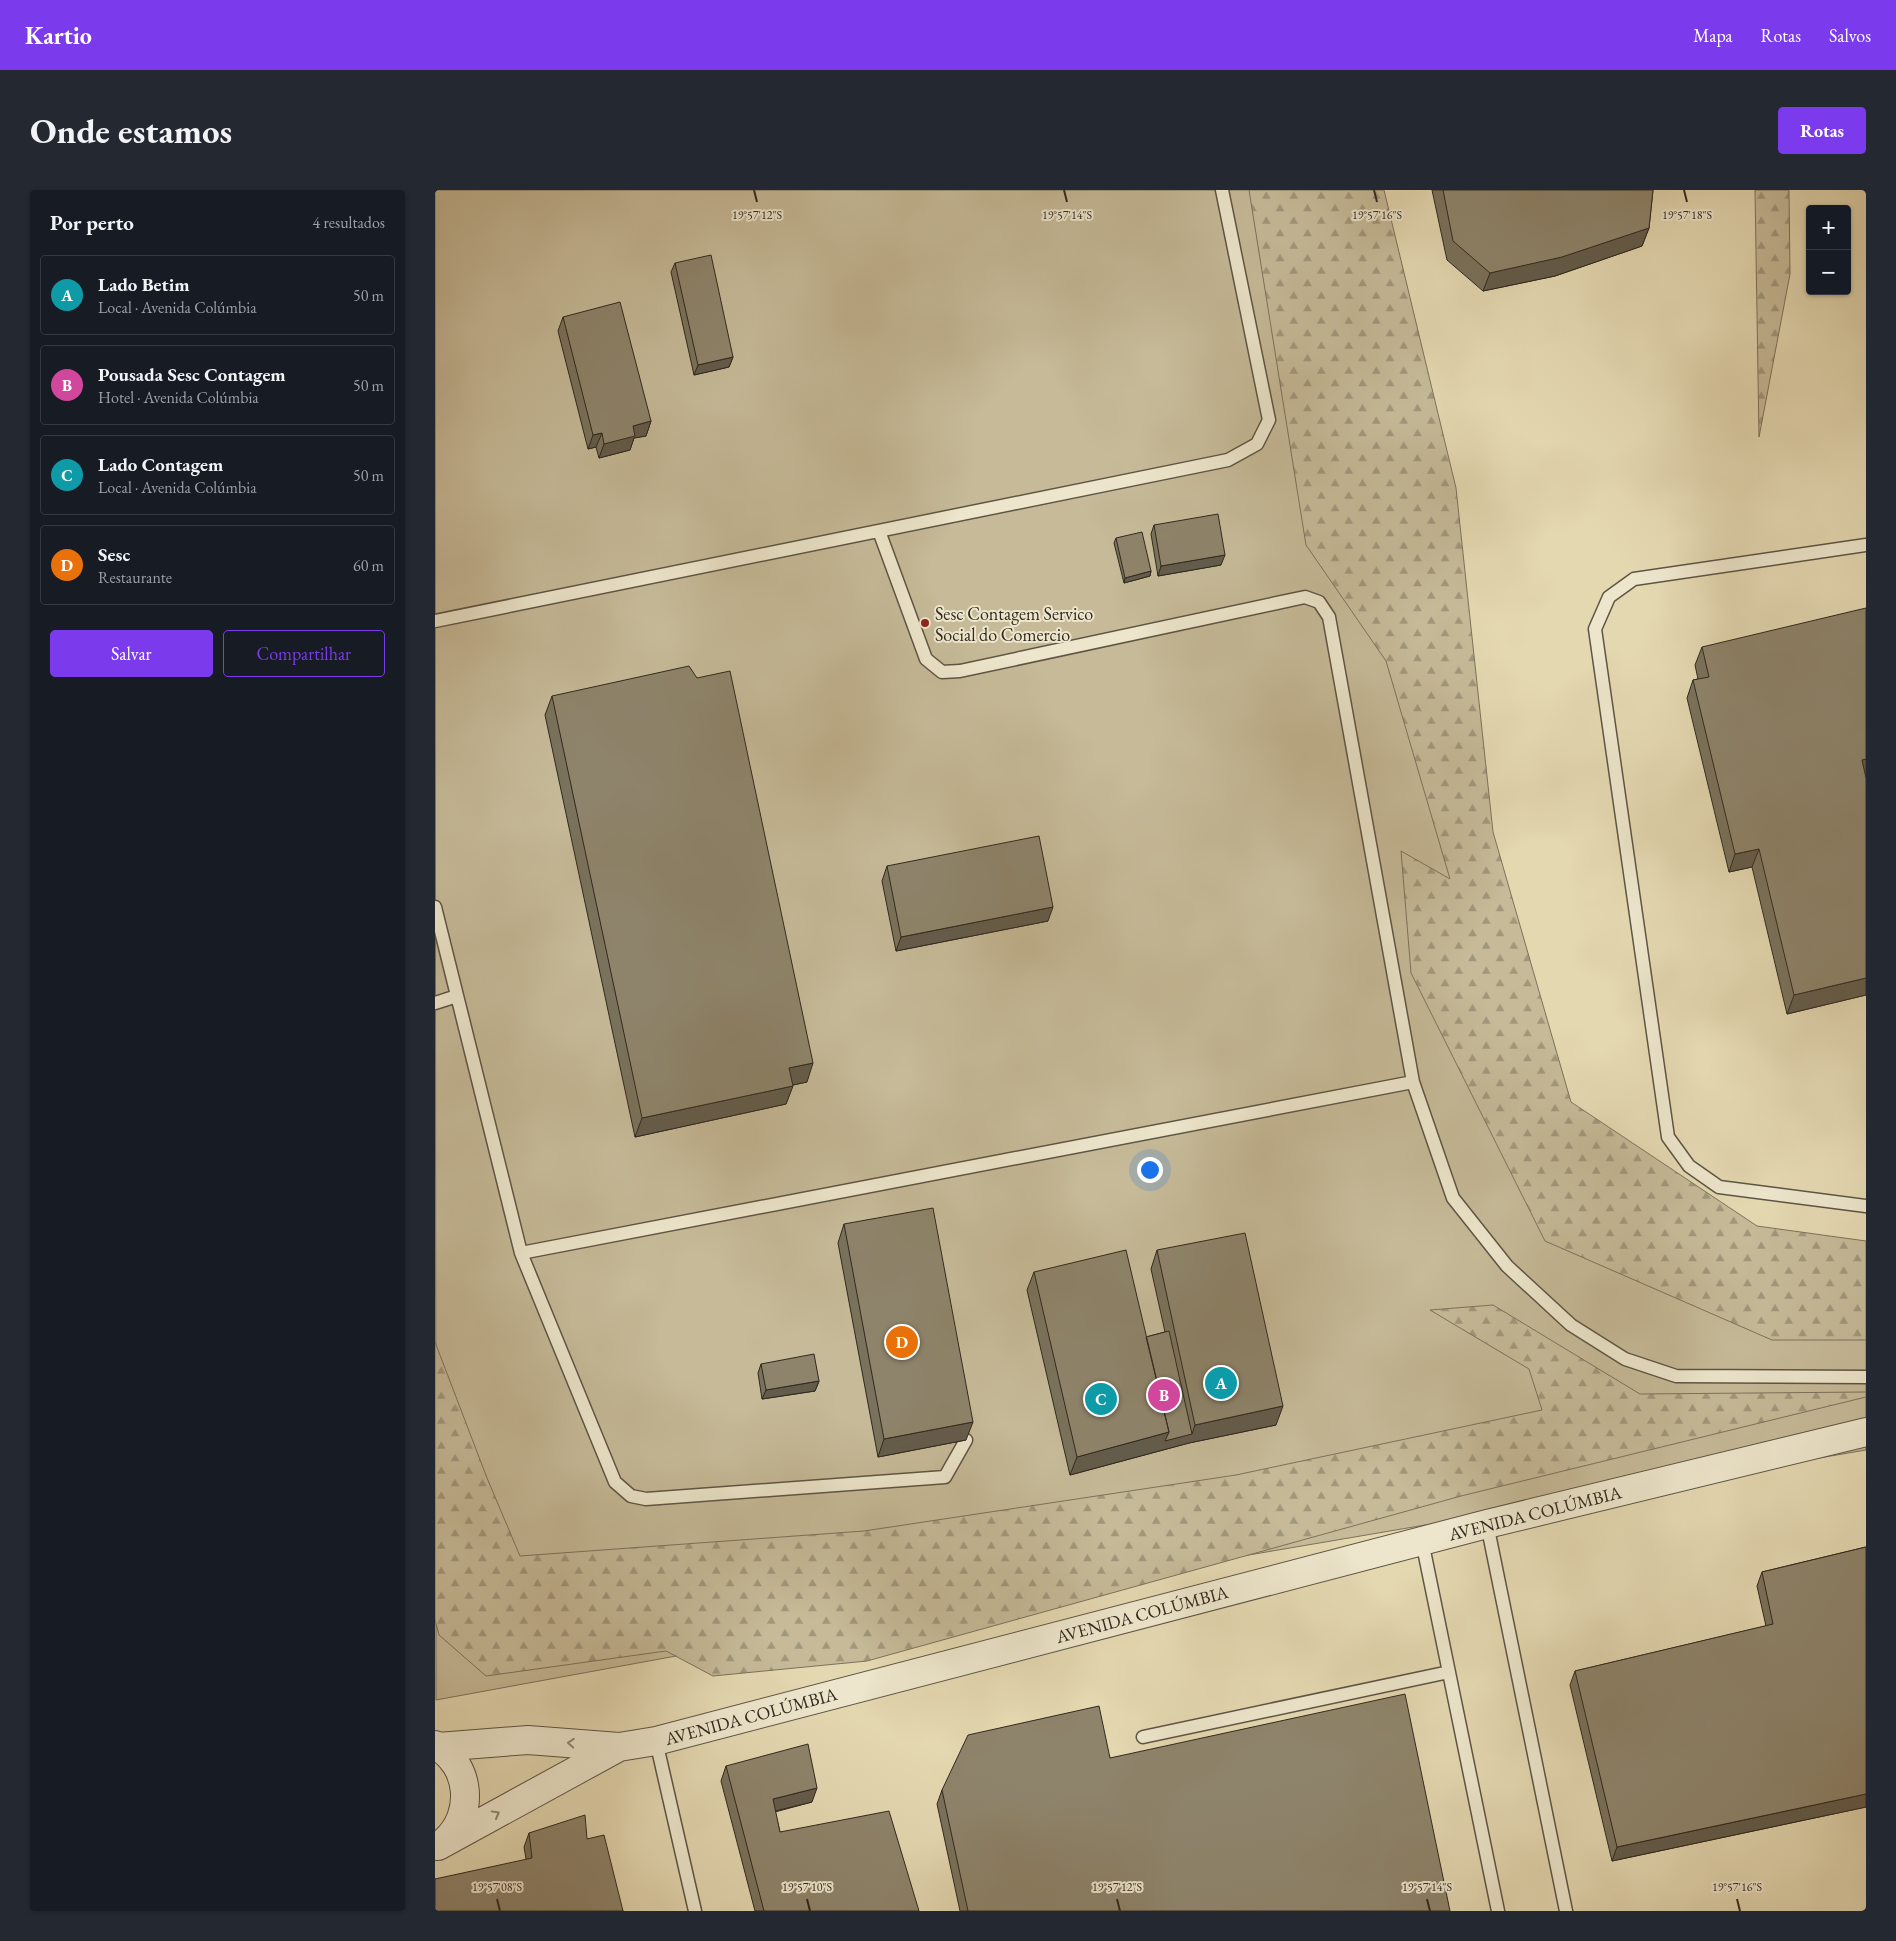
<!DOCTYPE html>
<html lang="pt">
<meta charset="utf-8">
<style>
:root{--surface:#171b24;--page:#242831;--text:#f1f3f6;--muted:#9ea1a6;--line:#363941;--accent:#7c3aed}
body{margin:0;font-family:"EB Garamond",serif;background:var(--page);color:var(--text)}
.controls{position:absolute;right:15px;top:15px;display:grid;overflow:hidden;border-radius:5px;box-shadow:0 1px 4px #0004}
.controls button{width:45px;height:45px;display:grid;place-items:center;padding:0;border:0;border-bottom:1px solid var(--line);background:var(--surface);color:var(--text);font:25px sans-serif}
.you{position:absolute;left:714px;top:979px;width:18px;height:18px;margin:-12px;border:4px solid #fff;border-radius:50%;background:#1a73e8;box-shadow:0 0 0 8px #1a73e833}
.badge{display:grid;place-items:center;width:32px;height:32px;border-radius:50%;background:var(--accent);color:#fff;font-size:16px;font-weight:700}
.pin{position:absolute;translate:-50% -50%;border:2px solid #fff;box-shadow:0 1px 5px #0006}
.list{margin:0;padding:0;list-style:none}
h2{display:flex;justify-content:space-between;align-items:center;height:65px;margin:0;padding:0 20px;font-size:21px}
h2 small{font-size:16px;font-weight:400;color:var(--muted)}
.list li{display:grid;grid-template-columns:32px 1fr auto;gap:15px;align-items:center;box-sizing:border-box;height:80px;margin:0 10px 10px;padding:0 10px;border:1px solid var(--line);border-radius:5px}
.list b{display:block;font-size:19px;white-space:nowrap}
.list p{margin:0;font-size:16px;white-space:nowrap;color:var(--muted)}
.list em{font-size:16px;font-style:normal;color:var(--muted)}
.actions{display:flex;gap:10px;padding:15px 20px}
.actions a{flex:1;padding:11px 0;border:1px solid var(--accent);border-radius:5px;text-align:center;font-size:18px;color:var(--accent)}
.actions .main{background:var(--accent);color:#fff}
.map{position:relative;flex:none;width:1431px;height:1721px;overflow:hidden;border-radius:5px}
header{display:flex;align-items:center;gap:30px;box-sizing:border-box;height:70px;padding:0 25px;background:var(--accent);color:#fff}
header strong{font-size:24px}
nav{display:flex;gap:28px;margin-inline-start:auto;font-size:18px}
.intro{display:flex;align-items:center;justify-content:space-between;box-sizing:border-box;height:120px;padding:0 30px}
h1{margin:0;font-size:35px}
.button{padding:12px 22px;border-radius:5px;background:var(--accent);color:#fff;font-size:18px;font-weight:700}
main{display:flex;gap:30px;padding:0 30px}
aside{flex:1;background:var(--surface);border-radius:5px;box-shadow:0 1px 4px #0004}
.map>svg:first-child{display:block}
.grass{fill:#c6ba98;stroke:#7c725c}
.forest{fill:url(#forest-firs);stroke:#7c725c}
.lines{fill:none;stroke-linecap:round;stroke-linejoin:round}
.service-casing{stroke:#5e5544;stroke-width:15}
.tertiary-casing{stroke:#5e5544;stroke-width:30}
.service{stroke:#ede6cc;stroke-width:12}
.tertiary{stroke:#ede6cc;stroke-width:28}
.wall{fill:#7a725c;stroke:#31291f}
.shaded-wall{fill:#635c4b;stroke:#31291f}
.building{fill:#8e846b;stroke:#31291f}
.oneway{stroke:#8f8876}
.ticks{fill:none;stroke:#31291f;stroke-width:2}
.poi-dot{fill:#8f2418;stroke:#ede6cc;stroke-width:2}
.labels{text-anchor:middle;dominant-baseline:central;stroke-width:4;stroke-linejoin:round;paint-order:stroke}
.poi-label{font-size:18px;fill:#31291f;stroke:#ede6cc;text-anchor:start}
.street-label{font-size:18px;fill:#31291f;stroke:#ede6cc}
.ticks-label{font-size:12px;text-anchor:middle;fill:#31291f;stroke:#ede6cc;stroke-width:4;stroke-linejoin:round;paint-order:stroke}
</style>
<header>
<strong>Kartio</strong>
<nav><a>Mapa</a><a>Rotas</a><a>Salvos</a></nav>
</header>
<div class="intro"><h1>Onde estamos</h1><a class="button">Rotas</a></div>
<main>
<aside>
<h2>Por perto<small>4 resultados</small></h2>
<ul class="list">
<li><span class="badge" style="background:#0f9aa8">A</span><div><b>Lado Betim</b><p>Local · Avenida Colúmbia</p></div><em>50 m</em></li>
<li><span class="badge" style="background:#d1479c">B</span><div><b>Pousada Sesc Contagem</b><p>Hotel · Avenida Colúmbia</p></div><em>50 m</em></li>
<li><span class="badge" style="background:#0f9aa8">C</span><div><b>Lado Contagem</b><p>Local · Avenida Colúmbia</p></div><em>50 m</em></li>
<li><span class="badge" style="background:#e8710a">D</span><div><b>Sesc</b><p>Restaurante</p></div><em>60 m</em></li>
</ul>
<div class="actions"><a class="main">Salvar</a><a>Compartilhar</a></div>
</aside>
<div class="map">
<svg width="1431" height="1721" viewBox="0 0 1431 1721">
<defs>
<pattern id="forest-firs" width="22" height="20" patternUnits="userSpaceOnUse" patternTransform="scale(1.25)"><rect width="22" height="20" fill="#c6ba98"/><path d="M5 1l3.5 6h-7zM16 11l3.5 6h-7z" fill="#a1977b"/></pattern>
</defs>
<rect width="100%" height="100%" fill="#e4d8b1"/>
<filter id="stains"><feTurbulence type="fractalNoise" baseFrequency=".004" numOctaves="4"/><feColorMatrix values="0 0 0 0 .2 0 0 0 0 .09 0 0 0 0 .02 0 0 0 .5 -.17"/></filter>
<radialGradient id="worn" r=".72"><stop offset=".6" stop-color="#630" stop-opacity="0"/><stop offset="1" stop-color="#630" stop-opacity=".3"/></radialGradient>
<path class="grass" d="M0,0H879L1079,866L1353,1106L1431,1108V1260L514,1416L1,1510Z"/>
<path class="forest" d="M814,0H949L1021,298L1058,642L1136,912L1322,1036L1431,1051V1150H1337L1110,1051L976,783L966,661L1015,689L951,471L871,355Z
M1320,0H1354L1355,84L1324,247Z
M1058,1115L1205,1204L1431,1202V1207L1026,1306L432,1471L278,1486L231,1461L51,1486L4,1445L0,1430V1152L52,1288L85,1366L429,1341L801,1285L1107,1220L1094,1179L995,1120Z"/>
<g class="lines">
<g class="service-casing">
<path id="service" d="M444,341L491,469L507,482L525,481L870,407L884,412L894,427L978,892
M1431,355L1199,389L1174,407L1160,439L1233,947L1254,976L1284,997L1431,1016
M0,431L793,270L822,254L834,230L787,0
M0,717L86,1063L180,1292L196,1306L211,1309L510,1287L531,1250
M0,813L22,806
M86,1063L978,892L1018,1008L1072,1076L1136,1135L1190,1169L1241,1186L1431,1187
M1052,1334L1131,1721
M987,1351L1063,1721
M708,1547L1014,1482
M221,1551L260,1721"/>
</g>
<g class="tertiary-casing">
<path id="tertiary" d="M0,1555C36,1574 40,1625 10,1651
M3,1557L93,1550L184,1557
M3,1656L184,1557L221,1551L1052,1334L1431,1242"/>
</g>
<use href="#service" class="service"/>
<use href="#tertiary" class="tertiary"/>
</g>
<path class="wall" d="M997,0H1218L1214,38L1207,56L1120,86L1048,101L1012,70Z
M240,73L298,167L294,177L259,185L236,82Z
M128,127L216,231L211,246L199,248L195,260L164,268L161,257L153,259L123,141Z
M719,335L786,375L723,386L716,344Z
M681,348L716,381L715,386L689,393L679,353Z
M1267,457L1431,586V805L1352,824L1317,677L1294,682L1252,508L1258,490L1263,489L1260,475Z
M117,506L372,892L358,895L351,914L200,947L110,525Z
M452,676L613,731L461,761L447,691Z
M409,1034L531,1250L443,1267L403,1053Z
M722,1060L841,1235L754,1253L635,1285L592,1100L599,1082L711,1147L730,1142L716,1079Z
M326,1174L384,1191L380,1201L327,1209L323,1183Z
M1431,1357V1617L1177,1671L1135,1495L1140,1481L1331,1436L1322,1396L1327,1382Z
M675,1568L1015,1721H525L502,1614L507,1600Z
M291,1576L377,1612L340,1622L345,1642L484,1721H320L286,1591Z
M94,1643L152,1649L188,1721L91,1669L89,1657Z"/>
<path class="shaded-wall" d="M1214,38L1207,56L1120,86L1048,101L1055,83Z
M298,167L294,177L259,185L263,175Z
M216,231L211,246L199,248L195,260L164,268L169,254L198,236Z
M167,243L161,257L153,259L158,245Z
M790,365L786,375L723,386L726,376Z
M716,381L715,386L689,393L690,388Z
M1431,569V586L1420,589L1427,570Z
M1324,659L1317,677L1294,682L1300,664Z
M618,717L613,731L461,761L466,747Z
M1431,788V805L1352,824L1359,805Z
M378,873L372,892L348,897L354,878Z
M358,896L351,914L200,947L207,928Z
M384,1191L380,1201L327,1209L331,1200Z
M848,1216L841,1235L754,1253L635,1285L642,1267L734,1242L757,1244L760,1235Z
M538,1232L531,1250L443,1267L449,1249Z
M382,1598L377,1612L332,1623L338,1609Z
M1431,1604V1617L1177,1671L1182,1657Z"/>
<path class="building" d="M1008,0H1218L1214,38L1127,67L1055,83L1018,51Z
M276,65L298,167L263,175L240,73Z
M185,112L216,231L198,236L200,246L169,254L167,243L158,245L128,127Z
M783,324L790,365L726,376L719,335Z
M707,342L716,381L690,388L681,348Z
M1431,418V569L1427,570L1431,588V788L1359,805L1324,659L1300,664L1258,490L1274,487L1267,457Z
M254,476L262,488L295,481L378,873L354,878L358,896L207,928L117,506Z
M604,646L618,717L466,747L452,676Z
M498,1018L538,1232L449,1249L409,1034Z
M810,1043L848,1216L760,1235L722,1060Z
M691,1060L734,1242L642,1267L599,1082Z
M734,1141L757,1244L730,1251L734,1242L711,1147Z
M379,1164L384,1191L331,1200L326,1174Z
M1431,1357V1604L1182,1657L1140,1481L1338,1434L1327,1382Z
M970,1504L1015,1721H533L507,1600L533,1545L664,1516L675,1568Z
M373,1554L382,1598L338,1609L345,1642L454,1621L484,1721H329L291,1576Z
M150,1625L152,1649L169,1645L188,1721H0V1689L97,1668L94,1643Z"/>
<defs><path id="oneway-chevron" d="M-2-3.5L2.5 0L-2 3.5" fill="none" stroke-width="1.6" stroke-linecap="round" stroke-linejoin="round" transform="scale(1.25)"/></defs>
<g class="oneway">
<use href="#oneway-chevron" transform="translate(136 1553) rotate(-176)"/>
<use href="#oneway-chevron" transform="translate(61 1624) rotate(-29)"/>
</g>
<path class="ticks" d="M319,0L322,12M629,0L632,12M939,0L942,12M1249,0L1252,12M62,1709L65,1721M372,1709L375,1721M682,1709L685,1721M992,1709L995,1721M1302,1709L1305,1721"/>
<circle class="poi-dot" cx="490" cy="433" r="5"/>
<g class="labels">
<g class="poi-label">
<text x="500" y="423">Sesc Contagem Servico<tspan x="500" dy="21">Social do Comercio</tspan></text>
</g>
<g class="street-label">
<text transform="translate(1100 1323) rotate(-14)">AVENIDA COLÚMBIA</text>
<text transform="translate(707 1424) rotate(-15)">AVENIDA COLÚMBIA</text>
<text transform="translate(316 1526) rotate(-15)">AVENIDA COLÚMBIA</text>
</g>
</g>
<g class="ticks-label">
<text x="322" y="29">19°57'12"S</text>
<text x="632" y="29">19°57'14"S</text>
<text x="942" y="29">19°57'16"S</text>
<text x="1252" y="29">19°57'18"S</text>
<text x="62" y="1701">19°57'08"S</text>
<text x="372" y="1701">19°57'10"S</text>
<text x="682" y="1701">19°57'12"S</text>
<text x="992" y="1701">19°57'14"S</text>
<text x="1302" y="1701">19°57'16"S</text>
</g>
<rect width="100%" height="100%" filter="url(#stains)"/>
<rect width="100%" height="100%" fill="url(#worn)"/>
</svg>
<div class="controls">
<button>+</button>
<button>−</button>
</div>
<div class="you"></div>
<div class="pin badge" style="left:786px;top:1193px;background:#0f9aa8">A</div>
<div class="pin badge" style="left:729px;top:1205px;background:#d1479c">B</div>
<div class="pin badge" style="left:666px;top:1209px;background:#0f9aa8">C</div>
<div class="pin badge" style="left:467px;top:1152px;background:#e8710a">D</div>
</div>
</main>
